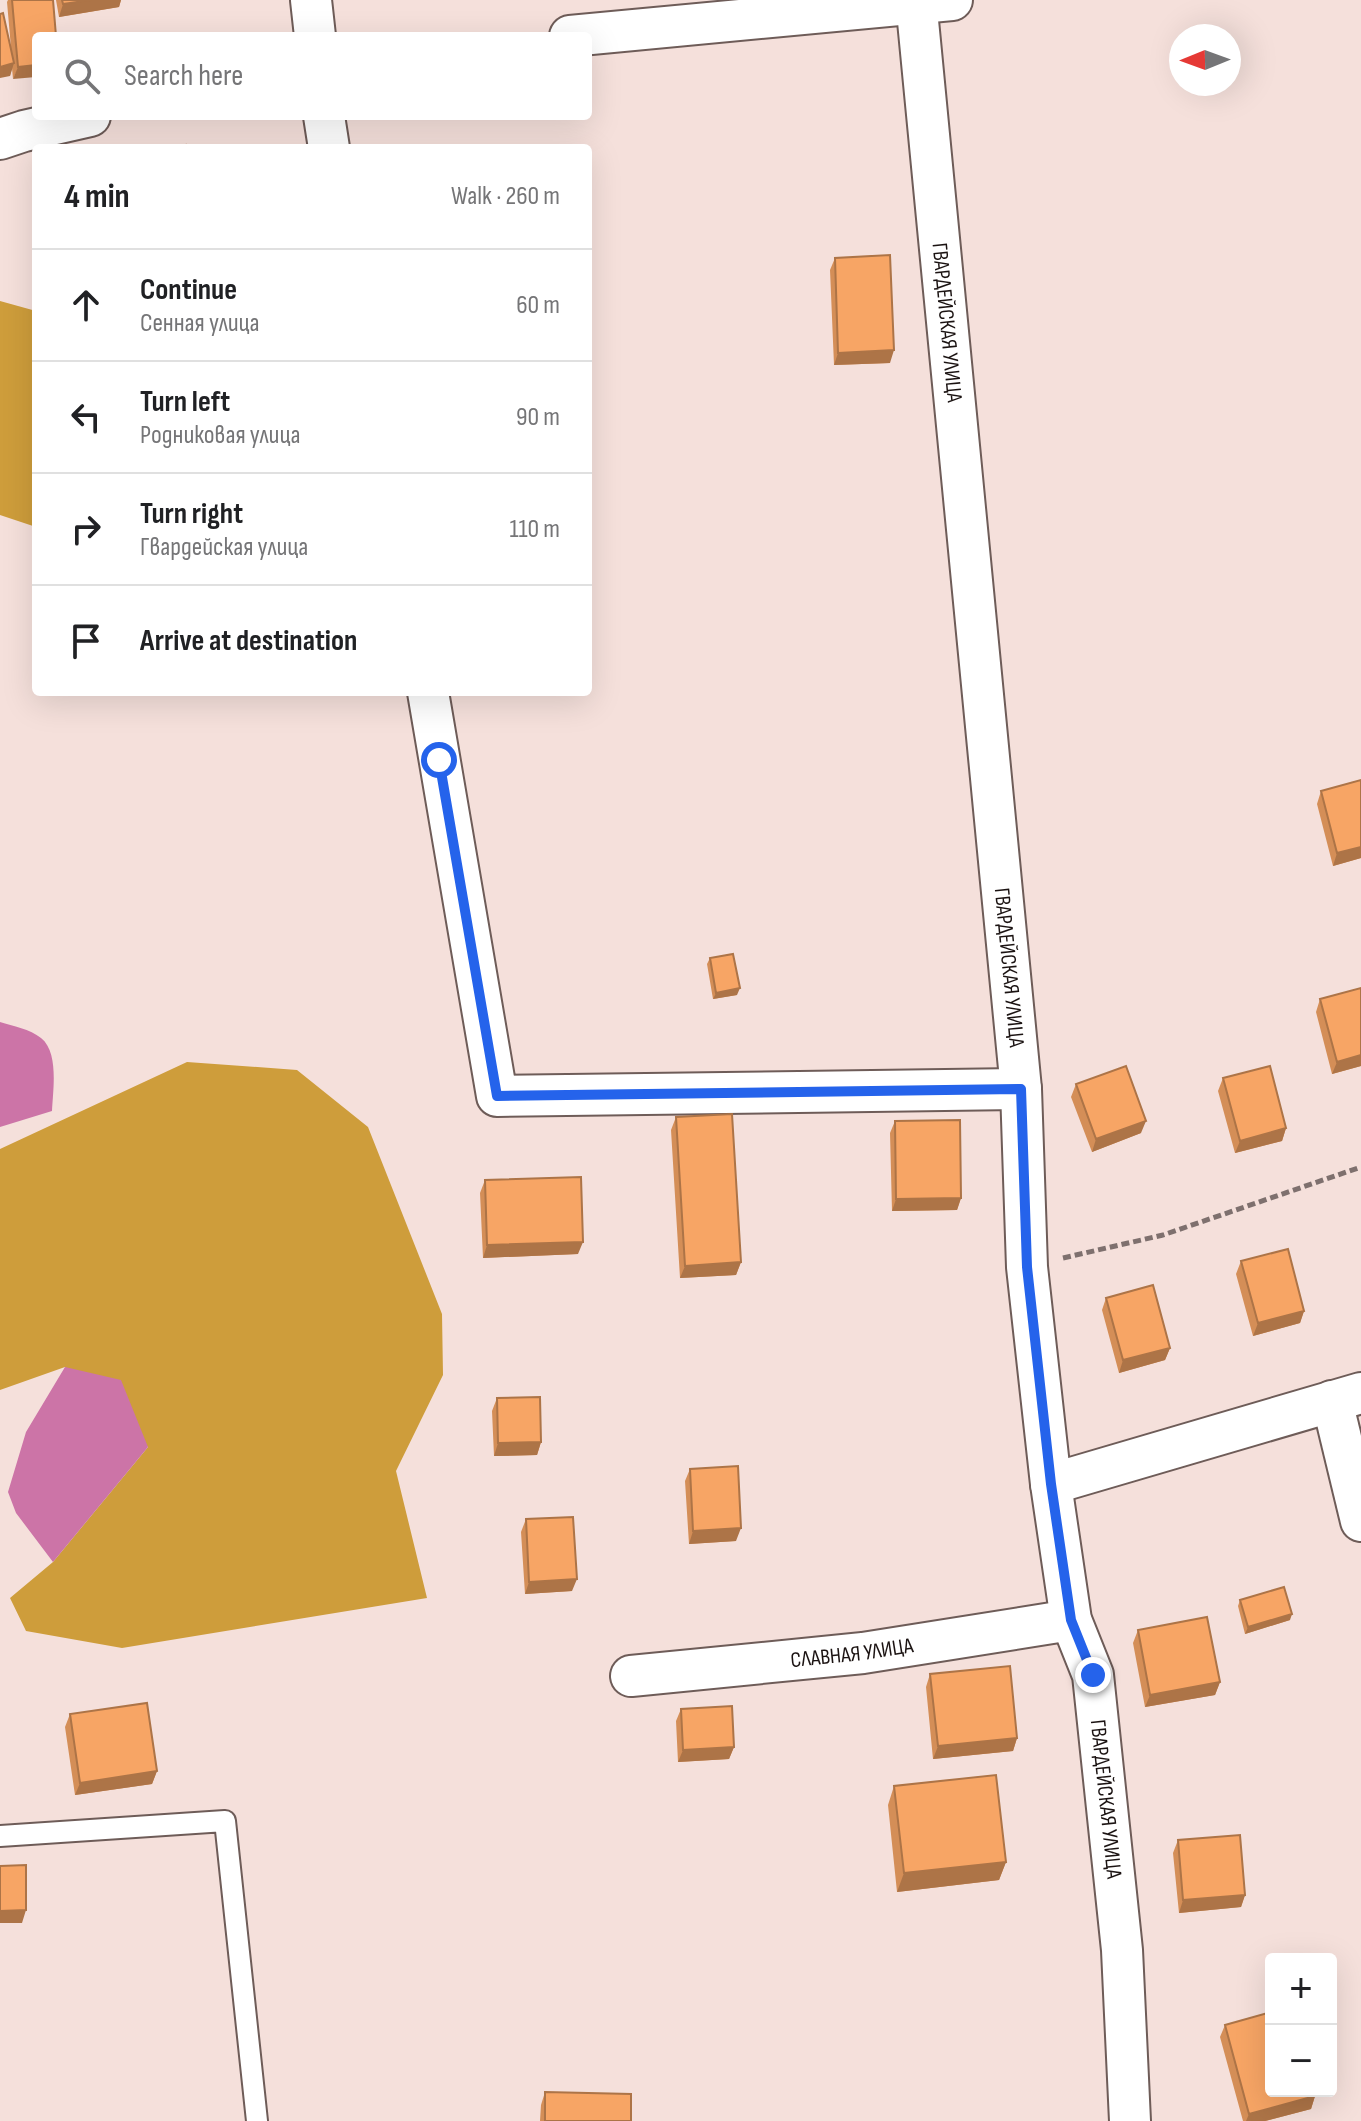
<!DOCTYPE html>
<meta charset="utf-8">
<style>
:root{--surface:#fff;--page:#f6f6f6;--text:#202124;--muted:#757577;--line:#e0e0e0}
body{margin:0;font-family:"Sofia Sans Condensed",sans-serif;background:var(--page);color:var(--text)}
.controls{position:absolute;right:24px;bottom:24px;display:grid;overflow:hidden;border-radius:8px;box-shadow:0 8px 32px #0002}
.controls button{width:72px;height:72px;display:grid;place-items:center;padding:0;border:0;border-bottom:2px solid var(--line);background:var(--surface);color:var(--text);font:40px sans-serif}
.compass{position:absolute;left:1169px;top:24px;width:72px;height:72px;border-radius:50%;background:var(--surface);box-shadow:0 8px 32px #0002;rotate:269deg}
.stop{position:absolute;width:24px;height:24px;margin:-18px;border:6px solid #2563eb;border-radius:50%;background:#fff}
.stop.end{background:#2563eb;border-color:#fff;box-shadow:0 2px 8px #0008}
.list{margin:0;padding:0;list-style:none}
h2{display:flex;justify-content:space-between;align-items:center;height:104px;margin:0;padding:0 32px;font-size:34px}
h2 small{font-size:26px;font-weight:400;color:var(--muted)}
.list li{display:grid;grid-template-columns:52px 1fr auto;gap:24px;align-items:center;box-sizing:border-box;height:112px;padding:0 32px;border-top:2px solid var(--line)}
.list b{display:block;font-size:30px;white-space:nowrap}
.list p{margin:0;font-size:26px;white-space:nowrap;color:var(--muted)}
.list em{font-size:26px;font-style:normal;color:var(--muted)}
.icon{flex:none;width:44px;height:44px;fill:none;stroke:currentColor;stroke-width:2;stroke-linecap:round;stroke-linejoin:round}
.map{position:relative;flex:none;width:1361px;height:2121px;overflow:hidden}
.search{position:absolute;background:var(--surface);box-shadow:0 8px 32px #0002;left:32px;top:32px;width:560px;height:88px;display:flex;align-items:center;gap:20px;box-sizing:border-box;padding:0 28px;border-radius:8px;color:var(--muted);font-size:30px}
.panel{position:absolute;background:var(--surface);box-shadow:0 8px 32px #0002;left:32px;top:144px;width:560px;height:552px;border-radius:8px}
.map>svg:first-child{display:block}
.forest{fill:#ce9d3b}
.water{fill:#cc74a7}
.lines{fill:none;stroke-linecap:round;stroke-linejoin:round}
.lane-casing{stroke:#6e5c58;stroke-width:24}
.street-casing{stroke:#6e5c58;stroke-width:44}
.path{stroke:#7e706e;stroke-width:5;stroke-dasharray:8 4;stroke-linecap:butt}
.lane{stroke:#fff;stroke-width:20}
.street{stroke:#fff;stroke-width:40}
.wall{fill:#d48e57}
.shaded-wall{fill:#ad7447}
.building{fill:#f7a565;stroke:#ad7447;stroke-width:2}
.route{stroke:#2563eb;stroke-width:10}
.labels{text-anchor:middle;dominant-baseline:central;stroke-width:6;stroke-linejoin:round;paint-order:stroke}
.street-label{font-size:22px;fill:#1b1312;stroke:#fff}
</style>
<div class="map">
<svg width="1361" height="2121" viewBox="0 0 1361 2121">
<rect width="100%" height="100%" fill="#f5e0db"/>
<path class="forest" d="M0,301L36,311V527L0,515Z
M187,1062L297,1070L368,1127L442,1314L443,1375L396,1471L427,1598L122,1648L26,1631L10,1598L53,1562L148,1447L65,1367L0,1390V1149Z"/>
<path class="water" d="M0,1022C13,1026 30,1029 41,1038C59,1052 53,1090 52,1111L0,1127Z
M65,1367L121,1380L148,1447L53,1562L16,1513L8,1492L26,1432Z"/>
<g class="lines">
<g class="lane-casing">
<path id="lane" d="M0,1836L225,1821L257,2121"/>
</g>
<g class="street-casing">
<g id="street">
<path d="M311,0L315,36"/>
<path id="s1" d="M916,0L1021,1089L1027,1267L1051,1484L1071,1620L1093,1675L1122,1950L1130,2121"/>
<path d="M570,36L952,0"/>
<path d="M324,116L329,148"/>
<path d="M0,139L24,131L90,116"/>
<path d="M428,692L497,1096L1021,1089"/>
<path d="M1332,1401L1361,1521"/>
<path d="M1051,1484L1361,1393"/>
<path id="s2" d="M631,1676L863,1653L1071,1620"/>
</g>
</g>
<path class="path" d="M1063,1258L1163,1235L1361,1167"/>
<use href="#lane" class="lane"/>
<use href="#street" class="street"/>
</g>
<path class="wall" d="M8,0H53L13,79L12,68L10,76L11,48L7,2Z
M56,0H121L119,7L59,17Z
M835,258L890,363L834,365L830,270Z
M1361,780V858L1333,866L1317,804L1321,791Z
M710,958L737,995L713,999L707,964Z
M1320,999L1361,1066L1332,1074L1316,1012Z
M1223,1078L1286,1128L1282,1141L1235,1153L1218,1091Z
M1076,1084L1141,1133L1092,1152L1071,1097Z
M676,1117L741,1262L736,1275L680,1278L671,1130Z
M895,1121L961,1198L957,1210L892,1211L890,1133Z
M485,1180L578,1254L483,1258L480,1193Z
M1241,1261L1304,1311L1300,1323L1253,1336L1236,1274Z
M1106,1298L1170,1348L1165,1360L1119,1373L1102,1310Z
M497,1398L541,1442L537,1455L494,1456L492,1411Z
M690,1469L736,1541L689,1544L685,1481Z
M526,1519L572,1591L525,1594L521,1532Z
M1240,1600L1290,1620L1245,1634L1238,1606Z
M1138,1630L1220,1682L1215,1695L1145,1707L1133,1643Z
M930,1674L1017,1738L1013,1751L933,1759L926,1687Z
M681,1709L734,1747L729,1759L678,1762L676,1721Z
M70,1714L157,1771L152,1784L75,1795L65,1727Z
M894,1786L1006,1862L999,1880L897,1892L888,1805Z
M1178,1840L1245,1895L1241,1907L1179,1913L1173,1853Z
M1225,2025L1315,2096L1311,2109L1265,2121H1243L1220,2037Z
M545,2092L631,2121H540L541,2105Z"/>
<path class="shaded-wall" d="M91,0H121L119,7L59,17L63,4Z
M14,63L10,76L0,78V67Z
M36,65V77L13,79L18,67Z
M894,350L890,363L834,365L838,353Z
M1361,847V858L1333,866L1337,853Z
M740,988L737,995L713,999L716,993Z
M1361,1055V1066L1332,1074L1337,1062Z
M1146,1121L1141,1133L1092,1152L1096,1139Z
M1286,1128L1282,1141L1235,1153L1240,1141Z
M961,1198L957,1210L892,1211L896,1199Z
M583,1242L578,1254L483,1258L487,1245Z
M741,1262L736,1275L680,1278L685,1266Z
M1304,1311L1300,1323L1253,1336L1258,1323Z
M1170,1348L1165,1360L1119,1373L1123,1360Z
M541,1442L537,1455L494,1456L498,1443Z
M741,1528L736,1541L689,1544L693,1531Z
M577,1579L572,1591L525,1594L529,1582Z
M1292,1614L1290,1620L1245,1634L1248,1627Z
M1220,1682L1215,1695L1145,1707L1150,1695Z
M1017,1738L1013,1751L933,1759L938,1746Z
M734,1747L729,1759L678,1762L683,1750Z
M157,1771L152,1784L75,1795L80,1783Z
M1006,1862L999,1880L897,1892L904,1873Z
M1245,1895L1241,1907L1179,1913L1183,1900Z
M26,1910L22,1923H0V1911Z
M1315,2096L1311,2109L1265,2121H1246L1249,2114Z"/>
<path class="building" d="M12,0H53L56,36H36V65L18,67Z
M62,0H91L63,4Z
M3,13L14,63L0,67V14Z
M186,145L187,148H168Z
M890,255L894,350L838,353L835,258Z
M1361,780V847L1337,853L1321,791Z
M733,954L740,988L716,993L710,958Z
M1361,988V1055L1337,1062L1320,999Z
M1126,1066L1146,1121L1096,1139L1076,1084Z
M1270,1066L1286,1128L1240,1141L1223,1078Z
M732,1114L741,1262L685,1266L676,1117Z
M960,1120L961,1198L896,1199L895,1121Z
M581,1177L583,1242L487,1245L485,1180Z
M1288,1249L1304,1311L1258,1323L1241,1261Z
M1153,1285L1170,1348L1123,1360L1106,1298Z
M540,1397L541,1442L498,1443L497,1398Z
M738,1466L741,1528L693,1531L690,1469Z
M573,1517L577,1579L529,1582L526,1519Z
M1284,1587L1292,1614L1248,1627L1240,1600Z
M1207,1617L1220,1682L1150,1695L1138,1630Z
M1010,1666L1017,1738L938,1746L930,1674Z
M147,1703L157,1771L80,1783L70,1714Z
M732,1706L734,1747L683,1750L681,1709Z
M996,1775L1006,1862L904,1873L894,1786Z
M1240,1835L1245,1895L1183,1900L1178,1840Z
M26,1865V1910L0,1911V1866Z
M1271,2012V2091H1314L1315,2096L1249,2114L1225,2025Z
M545,2092L631,2094V2121H545Z"/>
<g class="lines">
<path class="route" d="M439,760L497,1096L1021,1089L1027,1267L1051,1484L1071,1620L1093,1675"/>
</g>
<g class="labels">
<g class="street-label">
<text stroke="none"><textPath href="#s1" startOffset="324">ГВАРДЕЙСКАЯ УЛИЦА</textPath></text>
<text stroke="none"><textPath href="#s1" startOffset="972">ГВАРДЕЙСКАЯ УЛИЦА</textPath></text>
<text stroke="none"><textPath href="#s2" startOffset="222">СЛАВНАЯ УЛИЦА</textPath></text>
<text stroke="none"><textPath href="#s1" startOffset="1812">ГВАРДЕЙСКАЯ УЛИЦА</textPath></text>
</g>
</g>
</svg>
<div class="controls">
<button>+</button>
<button>−</button>
</div>
<svg class="compass" viewBox="-18 -18 36 36"><path d="M0-13l5 13h-10z" fill="#e53935"/><path d="M0 13l5-13h-10z" fill="#757577"/></svg>
<div class="stop" style="left:439px;top:760px"></div>
<div class="stop end" style="left:1093px;top:1675px"></div>
<div class="search"><svg class="icon" aria-label="search" viewBox="0 0 24 24"><circle cx="10" cy="10" r="6"/><path d="M15 15l6 6"/></svg>Search here</div>
<section class="panel">
<h2>4 min<small>Walk · 260 m</small></h2>
<ul class="list">
<li><svg class="icon" aria-label="ahead" viewBox="0 0 24 24"><path d="M12 20V5M6 11l6-6 6 6"/></svg><div><b>Continue</b><p>Сенная улица</p></div><em>60 m</em></li>
<li><svg class="icon" aria-label="left" viewBox="0 0 24 24"><path d="M17 20v-9H6M10 6l-5 5 5 5"/></svg><div><b>Turn left</b><p>Родниковая улица</p></div><em>90 m</em></li>
<li><svg class="icon" aria-label="right" viewBox="0 0 24 24"><path d="M7 20v-9h11M14 6l5 5-5 5"/></svg><div><b>Turn right</b><p>Гвардейская улица</p></div><em>110 m</em></li>
<li><svg class="icon" aria-label="arrive" viewBox="0 0 24 24"><path d="M6 21V4h12l-3 4 3 4H6"/></svg><div><b>Arrive at destination</b></div></li>
</ul>
</section>
</div>
